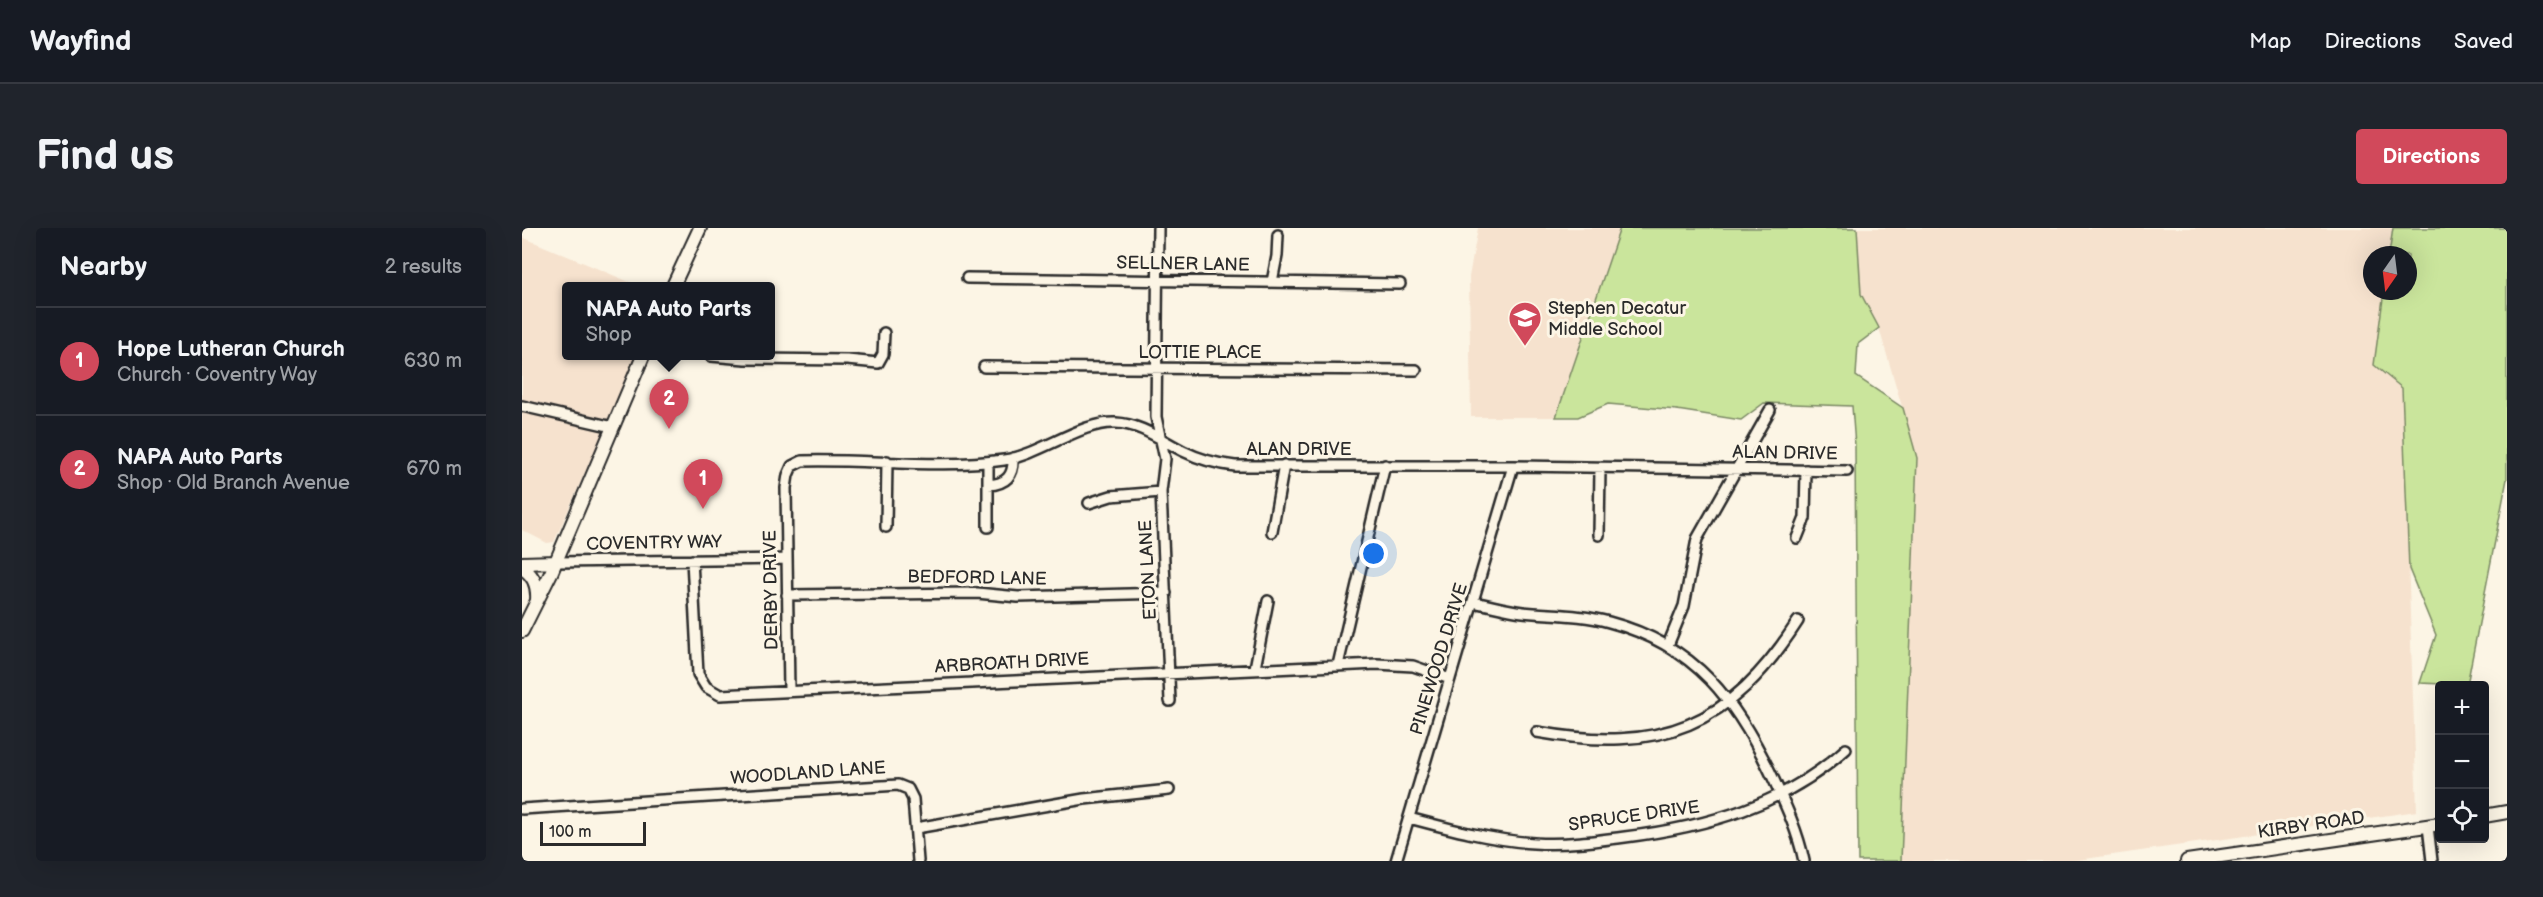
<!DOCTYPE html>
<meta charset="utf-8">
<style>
:root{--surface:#171b24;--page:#20242c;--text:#f1f3f6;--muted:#9ea1a6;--line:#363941;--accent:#d1495b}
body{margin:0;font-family:"Balsamiq Sans",sans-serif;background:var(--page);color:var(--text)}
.controls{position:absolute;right:18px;bottom:18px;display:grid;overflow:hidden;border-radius:6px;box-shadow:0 6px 24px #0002}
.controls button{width:54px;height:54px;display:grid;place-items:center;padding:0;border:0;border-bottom:2px solid var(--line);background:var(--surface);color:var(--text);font:30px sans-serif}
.compass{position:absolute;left:1841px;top:18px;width:54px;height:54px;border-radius:50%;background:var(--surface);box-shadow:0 6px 24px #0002;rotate:194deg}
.scale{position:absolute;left:18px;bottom:15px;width:106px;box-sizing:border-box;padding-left:6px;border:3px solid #2b2b2b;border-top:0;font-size:16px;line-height:21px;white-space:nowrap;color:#2b2b2b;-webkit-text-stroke:4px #fcf5e5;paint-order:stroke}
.you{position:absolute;left:852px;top:326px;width:21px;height:21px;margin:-15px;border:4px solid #fff;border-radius:50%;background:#1a73e8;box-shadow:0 0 0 9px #1a73e833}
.badge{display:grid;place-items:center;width:39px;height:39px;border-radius:50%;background:var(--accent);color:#fff;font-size:20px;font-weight:700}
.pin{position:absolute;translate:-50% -50px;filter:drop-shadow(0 2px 3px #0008)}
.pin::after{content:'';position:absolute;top:32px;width:21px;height:18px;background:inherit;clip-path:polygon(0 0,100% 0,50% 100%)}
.popup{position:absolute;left:40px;top:54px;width:213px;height:78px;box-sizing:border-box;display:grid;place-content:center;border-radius:6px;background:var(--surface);filter:drop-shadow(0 2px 4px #0005);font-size:20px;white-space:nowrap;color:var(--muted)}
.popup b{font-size:22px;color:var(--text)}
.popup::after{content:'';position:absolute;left:50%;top:100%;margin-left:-12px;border:12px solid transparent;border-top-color:var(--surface)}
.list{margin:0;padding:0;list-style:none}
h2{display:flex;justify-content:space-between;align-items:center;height:78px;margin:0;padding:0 24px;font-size:26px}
h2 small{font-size:20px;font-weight:400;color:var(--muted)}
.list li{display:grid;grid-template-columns:39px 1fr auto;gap:18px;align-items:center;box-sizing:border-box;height:108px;padding:0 24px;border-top:2px solid var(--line)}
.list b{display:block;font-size:22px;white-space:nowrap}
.list p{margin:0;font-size:20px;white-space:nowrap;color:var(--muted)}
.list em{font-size:20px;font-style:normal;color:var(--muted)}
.icon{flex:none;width:33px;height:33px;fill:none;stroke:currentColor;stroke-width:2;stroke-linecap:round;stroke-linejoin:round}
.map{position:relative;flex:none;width:1985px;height:633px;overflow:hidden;border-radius:6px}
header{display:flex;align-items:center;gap:36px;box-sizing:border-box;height:84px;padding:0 30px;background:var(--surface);border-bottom:2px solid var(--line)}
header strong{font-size:28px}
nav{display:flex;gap:33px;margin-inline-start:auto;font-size:21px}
.intro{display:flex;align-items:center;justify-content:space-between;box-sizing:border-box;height:144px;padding:0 36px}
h1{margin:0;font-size:42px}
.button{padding:15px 27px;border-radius:6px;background:var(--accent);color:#fff;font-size:21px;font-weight:700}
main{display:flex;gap:36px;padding:0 36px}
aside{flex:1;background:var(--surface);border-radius:6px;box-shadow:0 6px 24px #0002}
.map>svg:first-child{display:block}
.built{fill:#f6e2ce}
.green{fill:#cae59c;stroke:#7a8864;stroke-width:1.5}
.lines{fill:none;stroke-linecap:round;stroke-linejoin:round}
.minor-casing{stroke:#2b2b2b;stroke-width:14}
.major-casing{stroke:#2b2b2b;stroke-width:16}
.minor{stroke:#fcf5e5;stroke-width:9}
.major{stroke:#fcf5e5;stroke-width:12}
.labels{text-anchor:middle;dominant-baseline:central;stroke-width:6;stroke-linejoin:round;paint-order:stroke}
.street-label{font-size:18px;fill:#2b2b2b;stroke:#fcf5e5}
.poi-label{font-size:18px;fill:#2b2b2b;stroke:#fcf5e5;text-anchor:start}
</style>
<header>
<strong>Wayfind</strong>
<nav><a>Map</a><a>Directions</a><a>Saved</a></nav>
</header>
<div class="intro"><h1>Find us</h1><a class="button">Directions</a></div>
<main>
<aside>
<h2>Nearby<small>2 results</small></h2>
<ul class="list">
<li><span class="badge">1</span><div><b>Hope Lutheran Church</b><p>Church · Coventry Way</p></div><em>630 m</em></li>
<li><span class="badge">2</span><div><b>NAPA Auto Parts</b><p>Shop · Old Branch Avenue</p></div><em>670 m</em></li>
</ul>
</aside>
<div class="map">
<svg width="1985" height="633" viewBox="0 0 1985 633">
<rect width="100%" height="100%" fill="#fcf5e5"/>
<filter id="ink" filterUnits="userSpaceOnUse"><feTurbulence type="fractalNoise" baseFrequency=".0167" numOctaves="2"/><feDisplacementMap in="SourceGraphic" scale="12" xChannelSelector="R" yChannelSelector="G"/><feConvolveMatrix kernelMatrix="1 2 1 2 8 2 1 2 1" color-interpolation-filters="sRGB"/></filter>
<g filter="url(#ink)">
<path class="built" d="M956,0H1098L1034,189H949L947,49Z
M1335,0H1871L1867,27H1850V63H1862L1852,137L1880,160L1895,583L1549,633H1379L1395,230L1357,100L1339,66Z
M0,9L117,58H45V128H115L32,314L25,315L0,302Z"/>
<path class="green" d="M1098,0H1335L1339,66L1357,100L1336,116L1334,148L1381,180L1395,230L1379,633H1336L1333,218L1330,178L1242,175L1219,192L1155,182L1086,176L1056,189H1034Z
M1871,0H1985V251L1945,457L1898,455L1914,407L1887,341L1880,160L1852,137L1862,63H1886V27H1867Z"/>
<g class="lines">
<g class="minor-casing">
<path id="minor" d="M636,0L634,189L643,231L639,264L648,473
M445,50L878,56
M750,54L755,28L756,7
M189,128L223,131L325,132L356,135L361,126L362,105
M462,139L894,142
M0,178L91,199
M466,257C484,256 492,248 491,230
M567,275L589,268L639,264
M364,299L365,233
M466,299V234
M750,304L762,237
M1077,307L1078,240
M1275,310L1283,290L1284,242
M170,332L176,446L184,459L198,467L855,436L891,438L928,451
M34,334L264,331
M265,367L455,365L496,369L644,365
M951,374C968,377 984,382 1001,384C1030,387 1058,386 1087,394C1174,417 1215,473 1252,552C1264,578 1276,604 1282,633
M1146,417L1162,378L1175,311L1248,182
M816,437L863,237
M733,440L746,373
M267,462L264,260L266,247L270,238L280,233C347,231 416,241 482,232C519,227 559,193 594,195C619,196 639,212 661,223C677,231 695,236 713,238H991L1325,243
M1015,504C1139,526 1208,499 1276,393
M0,581L376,557L386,561L391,571L396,633
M887,590C928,601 969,612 1012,615C1043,617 1073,613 1103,609C1184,599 1263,577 1324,521
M1906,598L1910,633
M394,600L562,571L647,562
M874,633L991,238"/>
</g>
<g class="major-casing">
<path id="major" d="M151,58L178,0
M0,335L34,334
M0,340C12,347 16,358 15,372
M0,403L30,343L121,128
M1962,588L1985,584
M1665,633L1918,596"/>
</g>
<use href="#minor" class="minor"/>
<use href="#major" class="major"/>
</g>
</g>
<defs>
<g id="school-pin" transform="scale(1.725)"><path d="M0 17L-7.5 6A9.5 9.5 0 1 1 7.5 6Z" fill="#d1495b" stroke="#fcf5e5"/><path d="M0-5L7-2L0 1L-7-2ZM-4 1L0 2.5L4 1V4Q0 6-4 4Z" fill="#fff"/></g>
</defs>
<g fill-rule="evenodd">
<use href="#school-pin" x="1003" y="90"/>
</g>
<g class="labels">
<g class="street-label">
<text transform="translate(661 36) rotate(1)">SELLNER LANE</text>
<text x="678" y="124">LOTTIE PLACE</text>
<text x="777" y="221">ALAN DRIVE</text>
<text transform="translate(1263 225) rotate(1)">ALAN DRIVE</text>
<text transform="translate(132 315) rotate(-1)">COVENTRY WAY</text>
<text transform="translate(626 342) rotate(-93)">ETON LANE</text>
<text transform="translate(455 350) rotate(1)">BEDFORD LANE</text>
<text transform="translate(249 362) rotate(-91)">DERBY DRIVE</text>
<text transform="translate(917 431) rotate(-73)">PINEWOOD DRIVE</text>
<text transform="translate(490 435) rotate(-3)">ARBROATH DRIVE</text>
<text transform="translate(286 545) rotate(-4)">WOODLAND LANE</text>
<text transform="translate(1112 588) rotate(-8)">SPRUCE DRIVE</text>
<text transform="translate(1789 597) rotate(-8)">KIRBY ROAD</text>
</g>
<g class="poi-label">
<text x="1026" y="80">Stephen Decatur<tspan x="1026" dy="21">Middle School</tspan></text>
</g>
</g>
</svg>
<div class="controls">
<button>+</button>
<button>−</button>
<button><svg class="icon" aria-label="locate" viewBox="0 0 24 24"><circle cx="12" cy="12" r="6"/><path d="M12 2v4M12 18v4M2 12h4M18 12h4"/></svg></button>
</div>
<svg class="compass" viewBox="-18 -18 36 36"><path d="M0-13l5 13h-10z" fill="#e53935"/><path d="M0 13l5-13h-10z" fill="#9ea1a6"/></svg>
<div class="scale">100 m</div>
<div class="you"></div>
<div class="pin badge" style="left:181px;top:281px">1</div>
<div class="pin badge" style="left:147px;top:201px">2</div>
<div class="popup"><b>NAPA Auto Parts</b>Shop</div>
</div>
</main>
